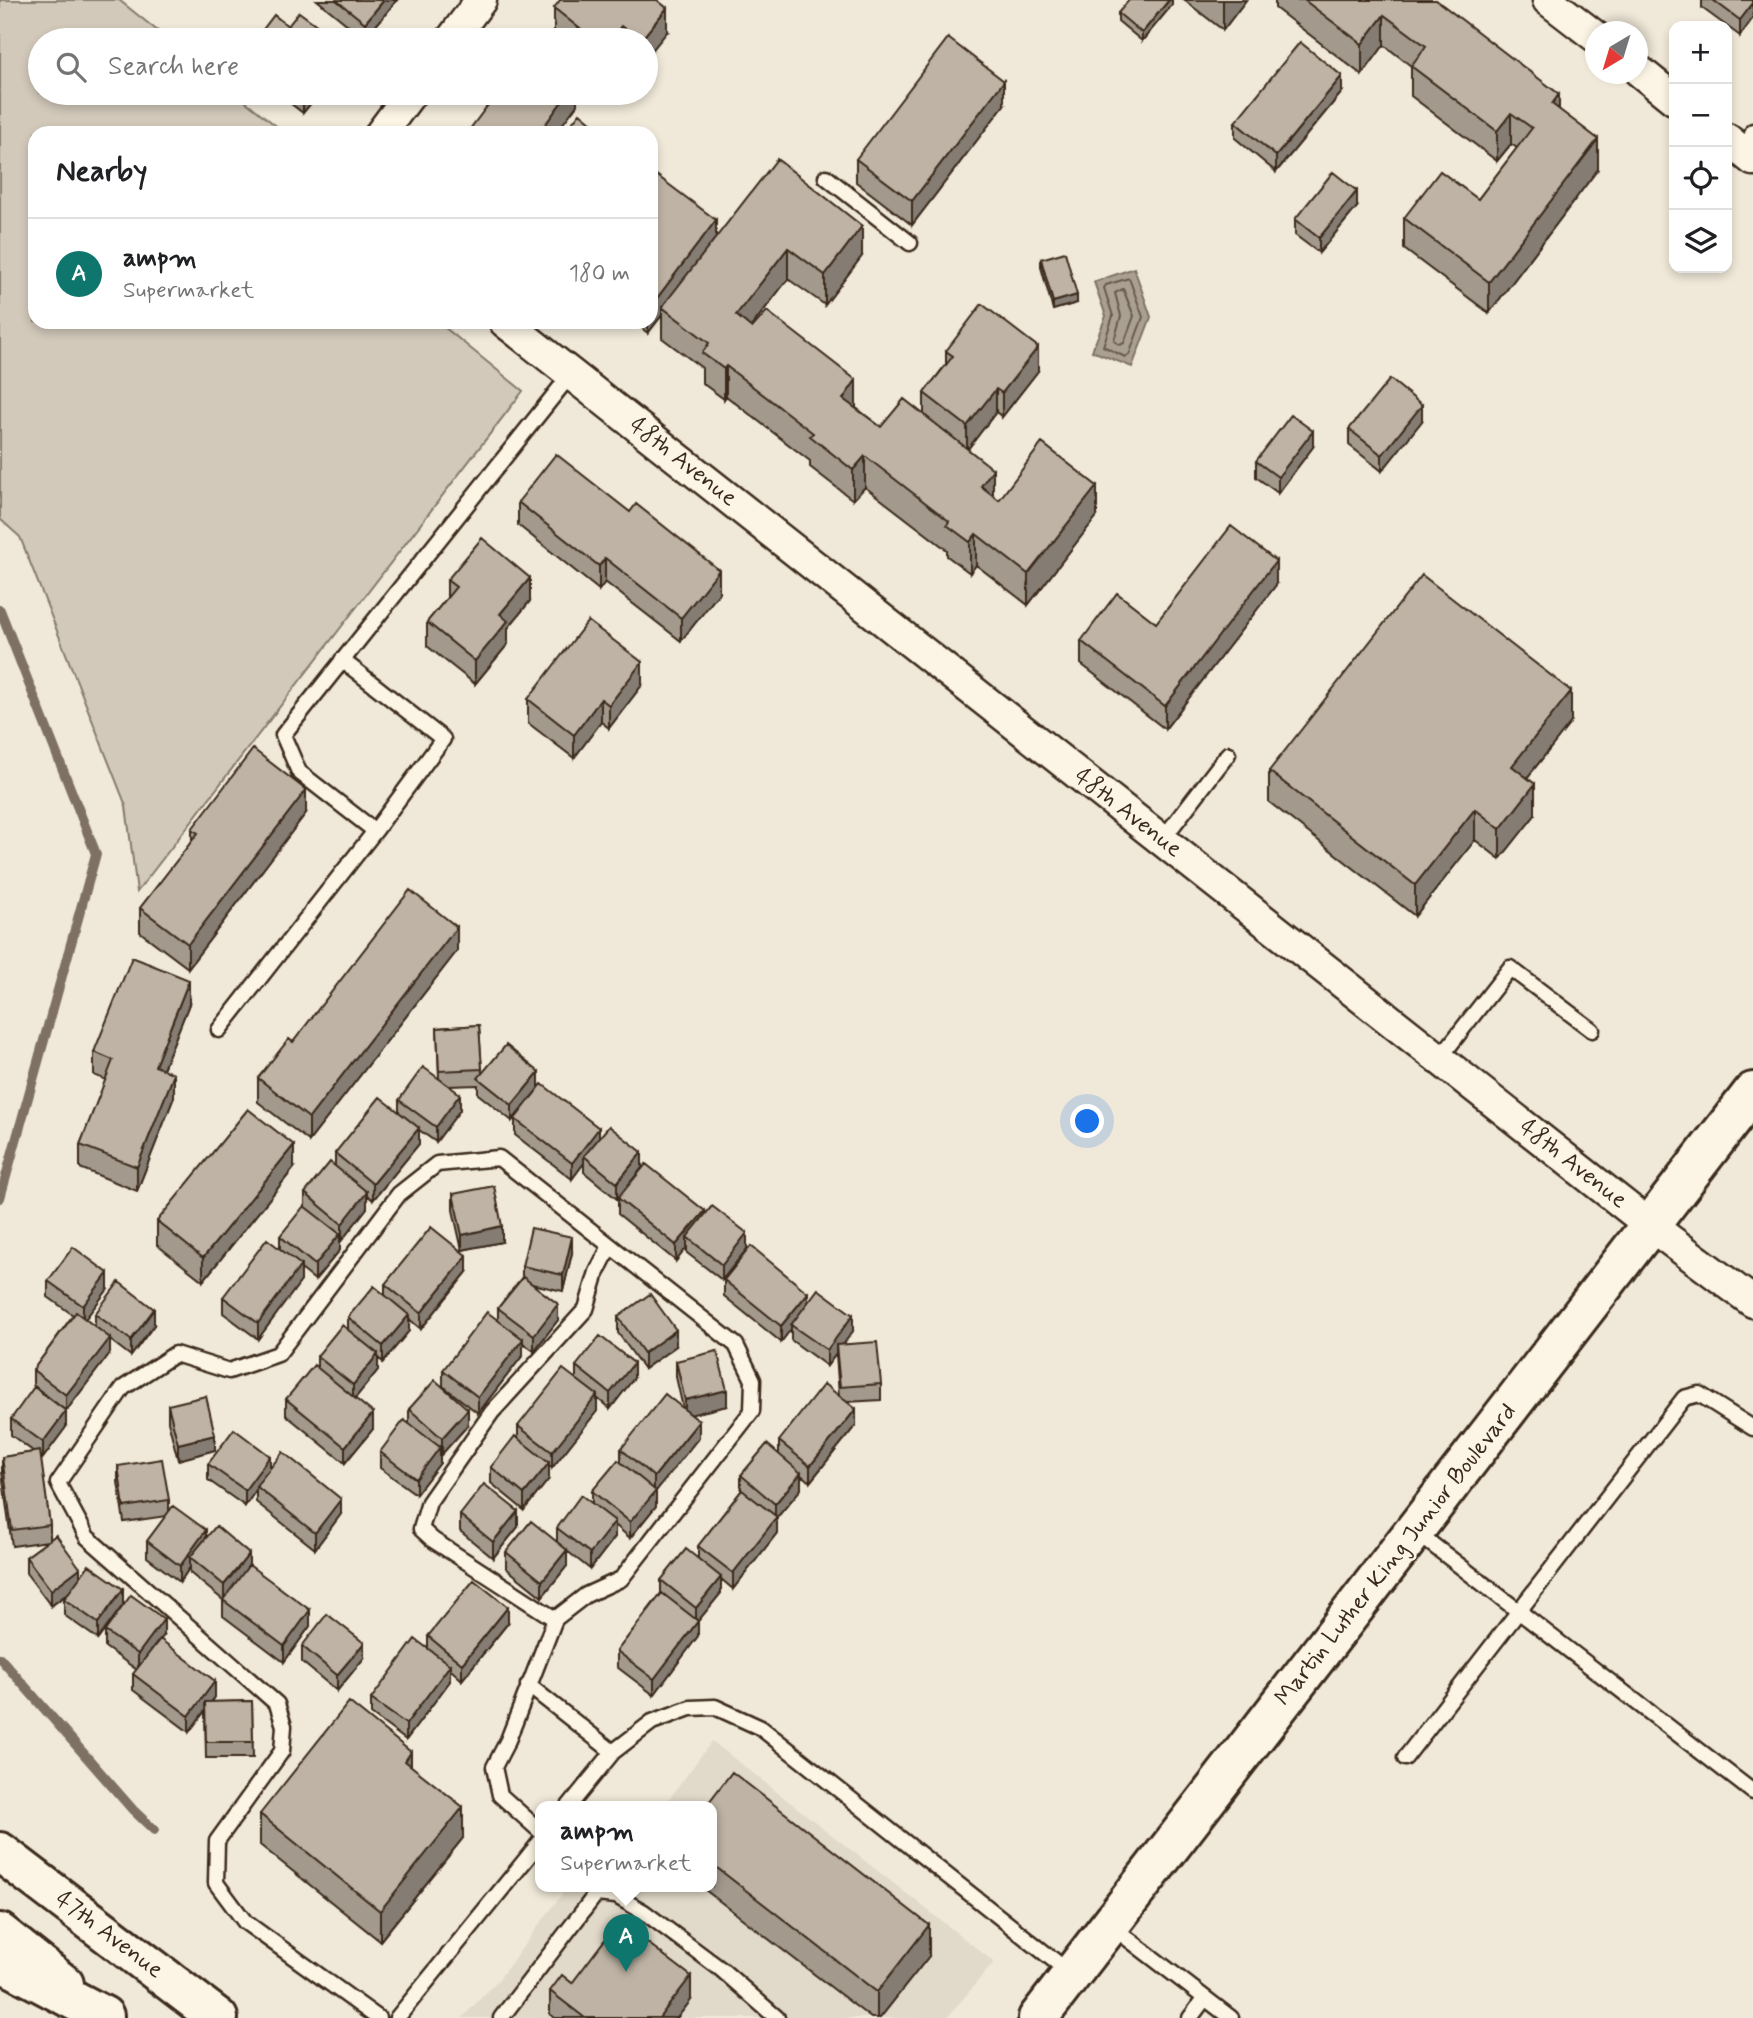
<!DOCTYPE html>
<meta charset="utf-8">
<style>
:root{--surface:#fff;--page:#f6f6f6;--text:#202124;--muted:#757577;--line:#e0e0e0;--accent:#0f766e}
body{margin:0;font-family:Mynerve,sans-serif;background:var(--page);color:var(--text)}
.controls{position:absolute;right:21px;top:21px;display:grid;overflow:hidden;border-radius:14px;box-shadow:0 4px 10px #0003}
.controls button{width:63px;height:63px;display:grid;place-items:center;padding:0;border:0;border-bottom:2px solid var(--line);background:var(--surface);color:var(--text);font:35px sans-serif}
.compass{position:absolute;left:1585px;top:21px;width:63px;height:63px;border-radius:50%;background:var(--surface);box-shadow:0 4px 10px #0003;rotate:218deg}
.you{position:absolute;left:1088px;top:1122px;width:24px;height:24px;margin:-18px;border:5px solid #fff;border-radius:50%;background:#1a73e8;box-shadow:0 0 0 10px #1a73e833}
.badge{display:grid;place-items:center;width:46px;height:46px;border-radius:50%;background:var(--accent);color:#fff;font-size:23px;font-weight:700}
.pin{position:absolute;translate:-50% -58px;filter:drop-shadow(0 2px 4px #0008)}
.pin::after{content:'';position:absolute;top:37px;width:24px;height:21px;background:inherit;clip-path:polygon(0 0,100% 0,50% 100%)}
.popup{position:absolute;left:535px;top:1801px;width:182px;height:91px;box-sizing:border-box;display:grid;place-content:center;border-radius:14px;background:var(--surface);filter:drop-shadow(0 2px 5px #0005);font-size:23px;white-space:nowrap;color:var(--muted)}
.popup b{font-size:26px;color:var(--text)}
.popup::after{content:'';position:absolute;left:50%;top:100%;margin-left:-14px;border:14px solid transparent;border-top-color:var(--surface)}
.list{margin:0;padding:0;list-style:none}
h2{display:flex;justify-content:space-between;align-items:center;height:91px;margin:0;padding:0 28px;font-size:30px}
h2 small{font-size:23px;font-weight:400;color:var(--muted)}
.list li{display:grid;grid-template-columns:46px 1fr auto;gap:21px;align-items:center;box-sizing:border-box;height:112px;padding:0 28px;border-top:2px solid var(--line)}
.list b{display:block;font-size:26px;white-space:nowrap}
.list p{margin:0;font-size:23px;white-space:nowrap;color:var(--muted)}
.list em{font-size:23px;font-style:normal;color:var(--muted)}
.icon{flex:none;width:38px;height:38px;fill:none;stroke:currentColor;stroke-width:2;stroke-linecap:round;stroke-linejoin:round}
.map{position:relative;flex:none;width:1753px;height:2018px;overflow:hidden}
.search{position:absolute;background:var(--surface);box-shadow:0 4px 10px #0003;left:28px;top:28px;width:630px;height:77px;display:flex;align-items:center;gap:18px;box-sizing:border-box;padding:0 24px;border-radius:38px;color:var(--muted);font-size:26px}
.panel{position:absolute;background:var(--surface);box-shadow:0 4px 10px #0003;left:28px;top:126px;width:630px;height:203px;border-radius:21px}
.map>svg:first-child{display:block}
.built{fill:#e1d9c9}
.green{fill:#d2c9ba;stroke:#867a6c;stroke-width:2}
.water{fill:#aaa091;stroke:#7e7163;stroke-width:2}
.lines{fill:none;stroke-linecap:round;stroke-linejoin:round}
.shore{stroke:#67594c;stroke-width:2}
.stream{stroke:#7e7163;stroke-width:10}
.lane-casing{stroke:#3b2a1e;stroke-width:19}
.street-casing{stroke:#3b2a1e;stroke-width:35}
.secondary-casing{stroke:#3b2a1e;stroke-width:44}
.highway-casing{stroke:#3b2a1e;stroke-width:44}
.lane{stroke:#fcf5e5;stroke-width:14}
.street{stroke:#fcf5e5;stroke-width:30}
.secondary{stroke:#fcf5e5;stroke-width:38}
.highway{stroke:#fcf5e5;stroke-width:38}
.wall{fill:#a39a8d;stroke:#3b2a1e;stroke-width:2}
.shaded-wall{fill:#857d73;stroke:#3b2a1e;stroke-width:2}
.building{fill:#beb3a4;stroke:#3b2a1e;stroke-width:2}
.labels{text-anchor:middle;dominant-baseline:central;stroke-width:5;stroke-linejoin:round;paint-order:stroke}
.street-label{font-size:24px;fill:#3b2a1e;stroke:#fcf5e5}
</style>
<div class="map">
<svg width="1753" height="2018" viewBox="0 0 1753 2018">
<rect width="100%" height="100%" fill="#f0e9d9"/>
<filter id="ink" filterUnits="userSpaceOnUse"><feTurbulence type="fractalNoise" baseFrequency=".0143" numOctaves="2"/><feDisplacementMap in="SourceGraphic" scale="14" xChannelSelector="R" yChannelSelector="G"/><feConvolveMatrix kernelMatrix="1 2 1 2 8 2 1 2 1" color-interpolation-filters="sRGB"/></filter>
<g filter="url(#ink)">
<path class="built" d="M712,1741L994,1962L947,2018H462L499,1979L568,1886H712V1806H664Z"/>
<path class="green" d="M0,0H119L169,40H40V93H235L285,133H35V322H438L523,391L137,892L126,806L20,537L0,519Z"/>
<path class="water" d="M1134,268L1151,317L1132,367L1092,351L1106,316L1094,282Z"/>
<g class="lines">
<path class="shore" d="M1129,278L1143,317L1129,355L1125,357L1103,346L1113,316L1104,288L1106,285Z
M1123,289L1134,316L1124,343L1120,345L1114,341L1121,316L1115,293Z"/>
<path class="stream" d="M0,610L96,854L0,1198
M0,1658L133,1810L154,1830"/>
<g class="lane-casing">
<path id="lane" d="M1746,154L1753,131
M826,177L910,243
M375,831L299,772L283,735L571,374
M1162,840L1228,754
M219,1030L375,831L443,739L342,660
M1439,1059L1510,968L1592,1030
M1416,1532L1753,1792
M555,1619L433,1540L421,1529L429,1502L492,1412L586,1309L597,1272L610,1246
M528,1685L613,1752
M1405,1758L1684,1398L1699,1394L1753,1428
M569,1806L613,1752L652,1722L690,1708L715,1707L761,1728L1070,1973
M1110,1925L1231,2018
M378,2018L245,1922L216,1883L217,1841L282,1751L284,1726L277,1704L87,1537L58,1483L123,1388L175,1354L229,1371L278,1354L399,1194L437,1164L499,1158L736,1345L753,1380L752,1411L621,1579L586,1595L555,1619L508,1740L494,1767L500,1795L540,1831
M397,2018L540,1842
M501,2018L596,1894L616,1896L644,1912L722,1970L777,2018
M1190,2018L1205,1998"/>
</g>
<g class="street-casing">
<path id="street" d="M1548,0L1596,37
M451,40L481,0
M1638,70L1674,99
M381,133L411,93
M1727,139L1753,160
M505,322L1651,1226L1753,1302"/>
</g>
<g class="secondary-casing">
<path id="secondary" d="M0,1852L218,2018
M0,1933L64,1984
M1038,2018L1753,1092"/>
</g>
<g class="highway-casing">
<path id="highway" d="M0,1961L104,2016"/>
</g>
<use href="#lane" class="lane"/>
<use href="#street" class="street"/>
<use href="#secondary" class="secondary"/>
<use href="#highway" class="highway"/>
</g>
<path class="wall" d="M317,0H397L365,39Z
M1172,0V5L1142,41L1118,21V13Z
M1184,0H1246L1223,30Z
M1275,0H1436L1559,110L1598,169L1489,313L1404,249V218L1478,199L1517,148L1511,144L1497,161L1411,96V66L1384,45L1362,75L1275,8Z
M1702,0H1753L1740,36L1702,8Z
M554,8L667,32L646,40H565L554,31Z
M1342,92L1276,172L1235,138V122Z
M277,93H319L303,113Z
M1004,105L912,225L856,182V159Z
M651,171L716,237L862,256L825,305L788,279L751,327L881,427L924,414V393L946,364V351L1038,371L1002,417L996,412L968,449L993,496L999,500L1097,516L1028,605L976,565L970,573L947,556V550L865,487L853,500L810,467V461L726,396L724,399L702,383V368L662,338V315L648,333L633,322H651Z
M1357,207L1319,253L1295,235V219Z
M1041,259L1077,303L1053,310L1041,267Z
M1422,421L1382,471L1349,445V429Z
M1313,447L1278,493L1256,477V461Z
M518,502L719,593L681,641L605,582L599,590L518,525Z
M447,580L530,601L508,628V644L475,684L427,646V622L447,598Z
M1276,585L1165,729L1081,664V641L1156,623Z
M642,685L609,728L601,722L574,758L528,723V699Z
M1571,722L1527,778L1535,815L1500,859L1475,840L1415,916L1269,802V771Z
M306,813L188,968L140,932V908L192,841V829Z
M457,951L309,1141L258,1102V1078L293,1042Z
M189,1004L163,1069L174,1097L137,1191L80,1168V1145L106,1080L94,1075V1052Z
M479,1025L482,1074L539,1087L599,1137L642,1168L617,1199L584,1172V1163L572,1179L515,1135V1119L527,1104L512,1121L478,1094V1085L449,1086L460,1110L436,1142L419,1130V1144L373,1200L367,1195V1208L342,1240L340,1238V1250L315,1280L301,1269V1281L258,1339L223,1313V1297L280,1249V1236L305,1206V1193L335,1166V1153L399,1112V1100L439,1079L437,1028Z
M294,1168L203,1281L157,1245V1221Z
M453,1194L502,1242L462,1250L453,1210Z
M618,1198L705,1216L747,1249L722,1280L687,1253V1247L676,1261L618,1214Z
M572,1253L563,1291L532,1284L558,1320L534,1351L523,1343V1355L478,1413L443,1386V1370L498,1320V1308L522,1277V1266Z
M467,1272L421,1329L409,1319V1331L383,1362L378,1358V1370L355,1398L373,1429L345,1463L286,1415V1399L317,1367V1356L348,1329V1317L385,1295V1284Z
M724,1280L808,1302L853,1331L842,1345L881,1384V1400L847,1402L856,1425L810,1482L801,1475V1489L777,1517V1533L733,1589L721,1579V1593L698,1621V1636L654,1695L617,1667V1651L661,1593V1580L698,1559V1546L741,1491V1475L779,1454V1441L839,1396L836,1354L827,1366L791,1340V1329L781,1342L724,1296Z
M48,1281L108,1289L85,1319L95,1327V1314L154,1325L131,1356L110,1340V1353L66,1411L33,1385V1370L73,1315L48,1297Z
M618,1317L676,1346L644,1369L618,1333Z
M676,1361L727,1406L691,1414L699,1437L656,1491V1506L630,1538L615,1525V1537L590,1569L567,1551V1566L542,1597L506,1568V1552L557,1542V1528L592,1504V1491L621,1462V1449L683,1408L676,1377Z
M576,1366L634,1378L610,1409L597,1398V1411L552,1468L549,1466V1479L524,1510L491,1483V1467L518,1438V1426L576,1379Z
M168,1405L215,1450L178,1460L168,1421Z
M409,1409L468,1425L442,1454L440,1452V1463L416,1494L380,1468V1452L409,1424Z
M11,1419L66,1427L43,1458L40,1456L50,1525V1539L80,1577L123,1605L98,1639L64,1615V1599L70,1592L51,1606L26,1573V1557L48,1541L12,1546L2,1473V1457L34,1452L11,1435Z
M208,1464L341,1514L315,1549L256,1502V1490L245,1506L208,1480Z
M118,1466L169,1500V1512L206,1538L249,1565L310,1626L284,1662L223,1616V1600L190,1573V1567L180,1582L147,1557V1541L166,1516L124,1522L118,1482Z
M460,1515L518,1527L493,1558L460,1531Z
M508,1623L462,1680L450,1669V1681L406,1740L371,1714V1699L428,1649V1636Z
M105,1631L164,1635L160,1640L215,1697L212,1702L252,1701L253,1758H206L205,1711L189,1732L133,1690V1674L137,1670L105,1647Z
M302,1646L364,1658L337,1691L302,1662Z
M411,1766L463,1838L380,1941L260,1845V1814Z
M712,1806L929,1956L880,2018H871L700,1886H712Z
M572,1983L691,2000L677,2018H555L550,2014V1991Z"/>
<path class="shaded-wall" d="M384,0H397L365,39V23Z
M1169,0H1172V5L1142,41V33Z
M1223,0H1246L1223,30Z
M1753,3V18L1740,36V20Z
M667,8V32L646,58V40H641Z
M1384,15V45L1362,75V44Z
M621,26V40H610Z
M1342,76V92L1276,172V156Z
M1004,81V105L912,225V201Z
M307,93H319L303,113V97Z
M568,93H577V105L556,133H539Z
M1559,94V125L1552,104Z
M1511,113V144L1497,161V131Z
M1598,139V169L1489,313V282Z
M1357,191V207L1319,253V238Z
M716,220V244L662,307V315L648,333V322H651V306Z
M862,226V256L825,305V275Z
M788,248V279L736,346V315Z
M1077,295V303L1053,310V302Z
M1038,347V371L1002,417V393Z
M726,366V396L724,399V369Z
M856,380V410L843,399Z
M996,389V412L967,450V426Z
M1422,405V421L1382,471V455Z
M1313,431V447L1278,493V477Z
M865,456V487L853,500V470Z
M993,469V499L981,486Z
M1097,486V516L1028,605V574Z
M976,534V565L970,573V542Z
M605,558V582L599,590V566Z
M1276,561V585L1165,729V706Z
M719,570V593L681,641V618Z
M530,578V601L508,628V644L475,684V661L500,614Z
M642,662V685L609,728V705Z
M1571,691V722L1512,797V766Z
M601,699V722L574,758V735Z
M1535,784V815L1500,859V829Z
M306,790V813L188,968V944Z
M1475,809V840L1415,916V885Z
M457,927V951L309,1141V1118Z
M189,980V1004L155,1089V1066Z
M539,1072V1088L512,1121V1105Z
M174,1074V1097L137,1191V1167Z
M460,1094V1110L436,1142V1127Z
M419,1128V1144L373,1200V1184Z
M599,1128V1143L584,1156V1163L572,1179V1163Z
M294,1145V1168L203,1281V1258Z
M642,1152V1168L617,1199V1183Z
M367,1192V1208L342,1240V1224Z
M705,1211V1226L687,1237V1247L676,1261V1245Z
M502,1226V1242L462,1250V1235Z
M747,1233V1249L722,1280V1265Z
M340,1234V1250L315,1280V1265Z
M572,1237V1253L563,1291V1275Z
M467,1256V1272L421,1329V1313Z
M301,1265V1281L258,1339V1323Z
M108,1273V1289L83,1322V1306Z
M808,1293V1308L791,1325V1329L781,1342V1326Z
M558,1304V1320L534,1351V1335Z
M154,1309V1325L131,1356V1340Z
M409,1315V1331L383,1362V1346Z
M853,1315V1331L837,1353L836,1345V1354L827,1366V1350Z
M676,1330V1346L644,1369V1353Z
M110,1338V1353L66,1411V1395Z
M523,1339V1355L478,1413V1397Z
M378,1354V1370L353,1401V1385Z
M634,1363V1378L610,1409V1393Z
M727,1390V1406L685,1416V1400Z
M597,1395V1411L552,1468V1452Z
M468,1409V1425L442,1454V1438Z
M856,1409V1425L810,1482V1466Z
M66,1411V1427L43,1458V1442Z
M373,1413V1429L345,1463V1447Z
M699,1421V1437L656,1491V1506L630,1538V1522L654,1492V1477Z
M215,1435V1450L178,1460V1444Z
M440,1447V1463L416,1494V1479Z
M270,1456V1472L256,1486V1490L245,1506V1490Z
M549,1463V1479L524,1510V1494Z
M801,1473V1489L775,1520V1504Z
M341,1499V1514L315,1549V1533Z
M518,1511V1527L493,1558V1542Z
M777,1517V1533L733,1589V1573Z
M615,1521V1537L590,1569V1553Z
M206,1530V1546L190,1557V1567L180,1582V1566Z
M567,1550V1566L542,1597V1581Z
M249,1554V1570L224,1601V1585Z
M80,1568V1584L51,1606V1590Z
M721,1577V1593L698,1621V1636L654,1695V1679L696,1624V1608Z
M123,1589V1605L98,1639V1623Z
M508,1607V1623L462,1680V1664Z
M310,1610V1626L284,1662V1646Z
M164,1619V1635L138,1670V1654Z
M364,1643V1658L337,1691V1675Z
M450,1665V1681L406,1740V1724Z
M215,1681V1697L189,1732V1716Z
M411,1752V1783L405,1761Z
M463,1807V1838L380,1941V1911Z
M929,1925V1956L880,2018H877V1992Z
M691,1976V2000L677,2018H659Z"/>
<path class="building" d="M336,0H384L365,23Z
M560,0H657L667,8L641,40L621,26L610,40H594L554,8Z
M1129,0H1169L1142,33L1118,13Z
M1304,0H1436L1559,94L1552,104L1598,139L1489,282L1404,218L1440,171L1478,199L1532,128L1511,113L1497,131L1411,66L1426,46L1384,15L1362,44Z
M1713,0H1753V3L1740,20Z
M299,12L337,40H255L274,15L288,26Z
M948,38L1004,81L912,201L856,159Z
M1300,42L1342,76L1276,156L1235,122Z
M298,93H307L303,97Z
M497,93H568L539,133H467Z
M580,113L604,133H564Z
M777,159L862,226L825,275L788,248L736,315L752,328L767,311L856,380L843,399L881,427L904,399L993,469L981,486L999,500L1042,443L1097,486L1028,574L976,534L970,542L947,525L949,521L865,456L853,470L810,436L813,433L726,366L724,369L702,353L709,343L662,307Z
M651,171L716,220L651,306Z
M1333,172L1357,191L1319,238L1295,219Z
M1065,252L1077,295L1053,302L1041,259Z
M982,304L1038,347L1002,393L996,389L967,426L924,393L953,356L946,351Z
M1390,379L1422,405L1382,455L1349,429Z
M1291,415L1313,431L1278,477L1256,461Z
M556,454L630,512L636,504L719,570L681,618L605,558L599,566L518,502Z
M1231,526L1276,561L1165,706L1081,641L1117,593L1156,623Z
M482,538L530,578L500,614L508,621L475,661L427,622L456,587L447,580Z
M1422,575L1571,691L1512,766L1535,784L1500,829L1475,809L1415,885L1269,771Z
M588,621L642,662L609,705L601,699L574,735L528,699Z
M253,749L306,790L188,944L140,908L198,833L192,829Z
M410,890L457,927L309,1118L258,1078L289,1039L293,1042Z
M132,957L189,980L155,1066L174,1074L137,1167L80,1145L113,1060L94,1052Z
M479,1025L482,1069L439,1071L437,1028Z
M506,1045L539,1072L512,1105L478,1078Z
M423,1067L460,1094L436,1127L399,1100Z
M542,1084L599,1128L572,1163L515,1119Z
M380,1097L419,1128L373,1184L335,1153Z
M248,1109L294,1145L203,1258L157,1221Z
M609,1126L642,1152L617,1183L584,1156Z
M330,1162L367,1192L342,1224L305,1193Z
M646,1164L705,1211L676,1245L618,1198Z
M494,1186L502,1226L462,1235L453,1194Z
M304,1206L340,1234L315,1265L280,1236Z
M712,1206L747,1233L722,1265L687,1237Z
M431,1227L467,1256L421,1313L385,1284Z
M531,1228L572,1237L563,1275L522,1266Z
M267,1239L301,1265L258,1323L223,1297Z
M751,1246L808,1293L781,1326L724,1280Z
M73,1247L108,1273L83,1306L48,1281Z
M523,1277L558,1304L534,1335L498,1308Z
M119,1282L154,1309L131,1340L95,1314Z
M374,1286L409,1315L383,1346L348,1317Z
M818,1289L853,1315L827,1350L791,1325Z
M650,1294L676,1330L644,1353L618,1317Z
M76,1312L110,1338L66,1395L33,1370Z
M487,1312L523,1339L478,1397L443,1370Z
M342,1325L378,1354L353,1385L317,1356Z
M600,1336L634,1363L610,1393L576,1366Z
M877,1342L881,1384L840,1387L836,1345Z
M717,1351L727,1390L685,1400L676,1361Z
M314,1365L373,1413L345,1447L286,1399Z
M563,1369L597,1395L552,1452L518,1426Z
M435,1380L468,1409L442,1438L409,1409Z
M824,1384L856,1409L810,1466L779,1441Z
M34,1387L66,1411L43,1442L11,1419Z
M665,1394L699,1421L654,1477L621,1449Z
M206,1396L215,1435L178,1444L168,1405Z
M404,1420L440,1447L416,1479L380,1452Z
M234,1429L270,1456L245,1490L208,1464Z
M515,1436L549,1463L524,1494L491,1467Z
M767,1444L801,1473L775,1504L741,1475Z
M40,1451L50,1525L12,1530L2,1457Z
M283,1452L341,1499L315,1533L256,1486Z
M162,1459L169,1500L124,1507L118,1466Z
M618,1460L656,1491L630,1522L592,1491Z
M484,1484L518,1511L493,1542L460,1515Z
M742,1490L777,1517L733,1573L698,1546Z
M581,1495L615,1521L590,1553L557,1528Z
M173,1506L206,1530L180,1566L147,1541Z
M531,1521L567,1550L542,1581L506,1552Z
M216,1526L249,1554L224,1585L190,1557Z
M56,1535L80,1568L51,1590L26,1557Z
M686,1549L721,1577L696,1608L661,1580Z
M89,1565L123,1589L98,1623L64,1599Z
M249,1565L310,1610L284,1646L223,1600Z
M474,1580L508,1607L462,1664L428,1636Z
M662,1593L698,1621L654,1679L617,1651Z
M131,1595L164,1619L138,1654L105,1631Z
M327,1614L364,1643L337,1675L302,1646Z
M160,1639L215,1681L189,1716L133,1674Z
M415,1639L450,1665L406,1724L371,1699Z
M252,1701L253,1742H206L205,1702Z
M349,1702L411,1752L405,1761L463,1807L380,1911L260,1814Z
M732,1772L929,1925L877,1992L712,1864V1806H706Z
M619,1921L691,1976L659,2018H585L550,1991L562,1975L572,1983Z"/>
</g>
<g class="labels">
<g class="street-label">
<text transform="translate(683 462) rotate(38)">48th Avenue</text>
<text transform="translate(1128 813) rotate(38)">48th Avenue</text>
<text transform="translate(1573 1164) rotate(38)">48th Avenue</text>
<text transform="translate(1396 1555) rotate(-52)">Martin Luther King Junior Boulevard</text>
<text transform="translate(109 1935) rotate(37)">47th Avenue</text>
</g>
</g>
</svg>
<div class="controls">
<button>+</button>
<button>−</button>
<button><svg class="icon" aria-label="locate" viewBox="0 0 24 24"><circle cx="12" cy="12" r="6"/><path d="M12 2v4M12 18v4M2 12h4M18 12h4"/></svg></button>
<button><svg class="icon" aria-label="layers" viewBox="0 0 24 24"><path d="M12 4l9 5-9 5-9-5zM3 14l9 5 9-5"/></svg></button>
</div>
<svg class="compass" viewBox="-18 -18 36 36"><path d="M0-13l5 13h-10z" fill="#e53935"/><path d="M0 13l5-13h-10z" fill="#757577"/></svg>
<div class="you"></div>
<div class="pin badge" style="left:626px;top:1972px">A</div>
<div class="popup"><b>ampm</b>Supermarket</div>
<div class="search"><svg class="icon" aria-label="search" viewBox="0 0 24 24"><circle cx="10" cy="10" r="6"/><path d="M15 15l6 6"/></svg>Search here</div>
<section class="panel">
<h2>Nearby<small></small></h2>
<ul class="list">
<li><span class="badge">A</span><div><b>ampm</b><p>Supermarket</p></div><em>180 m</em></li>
</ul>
</section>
</div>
